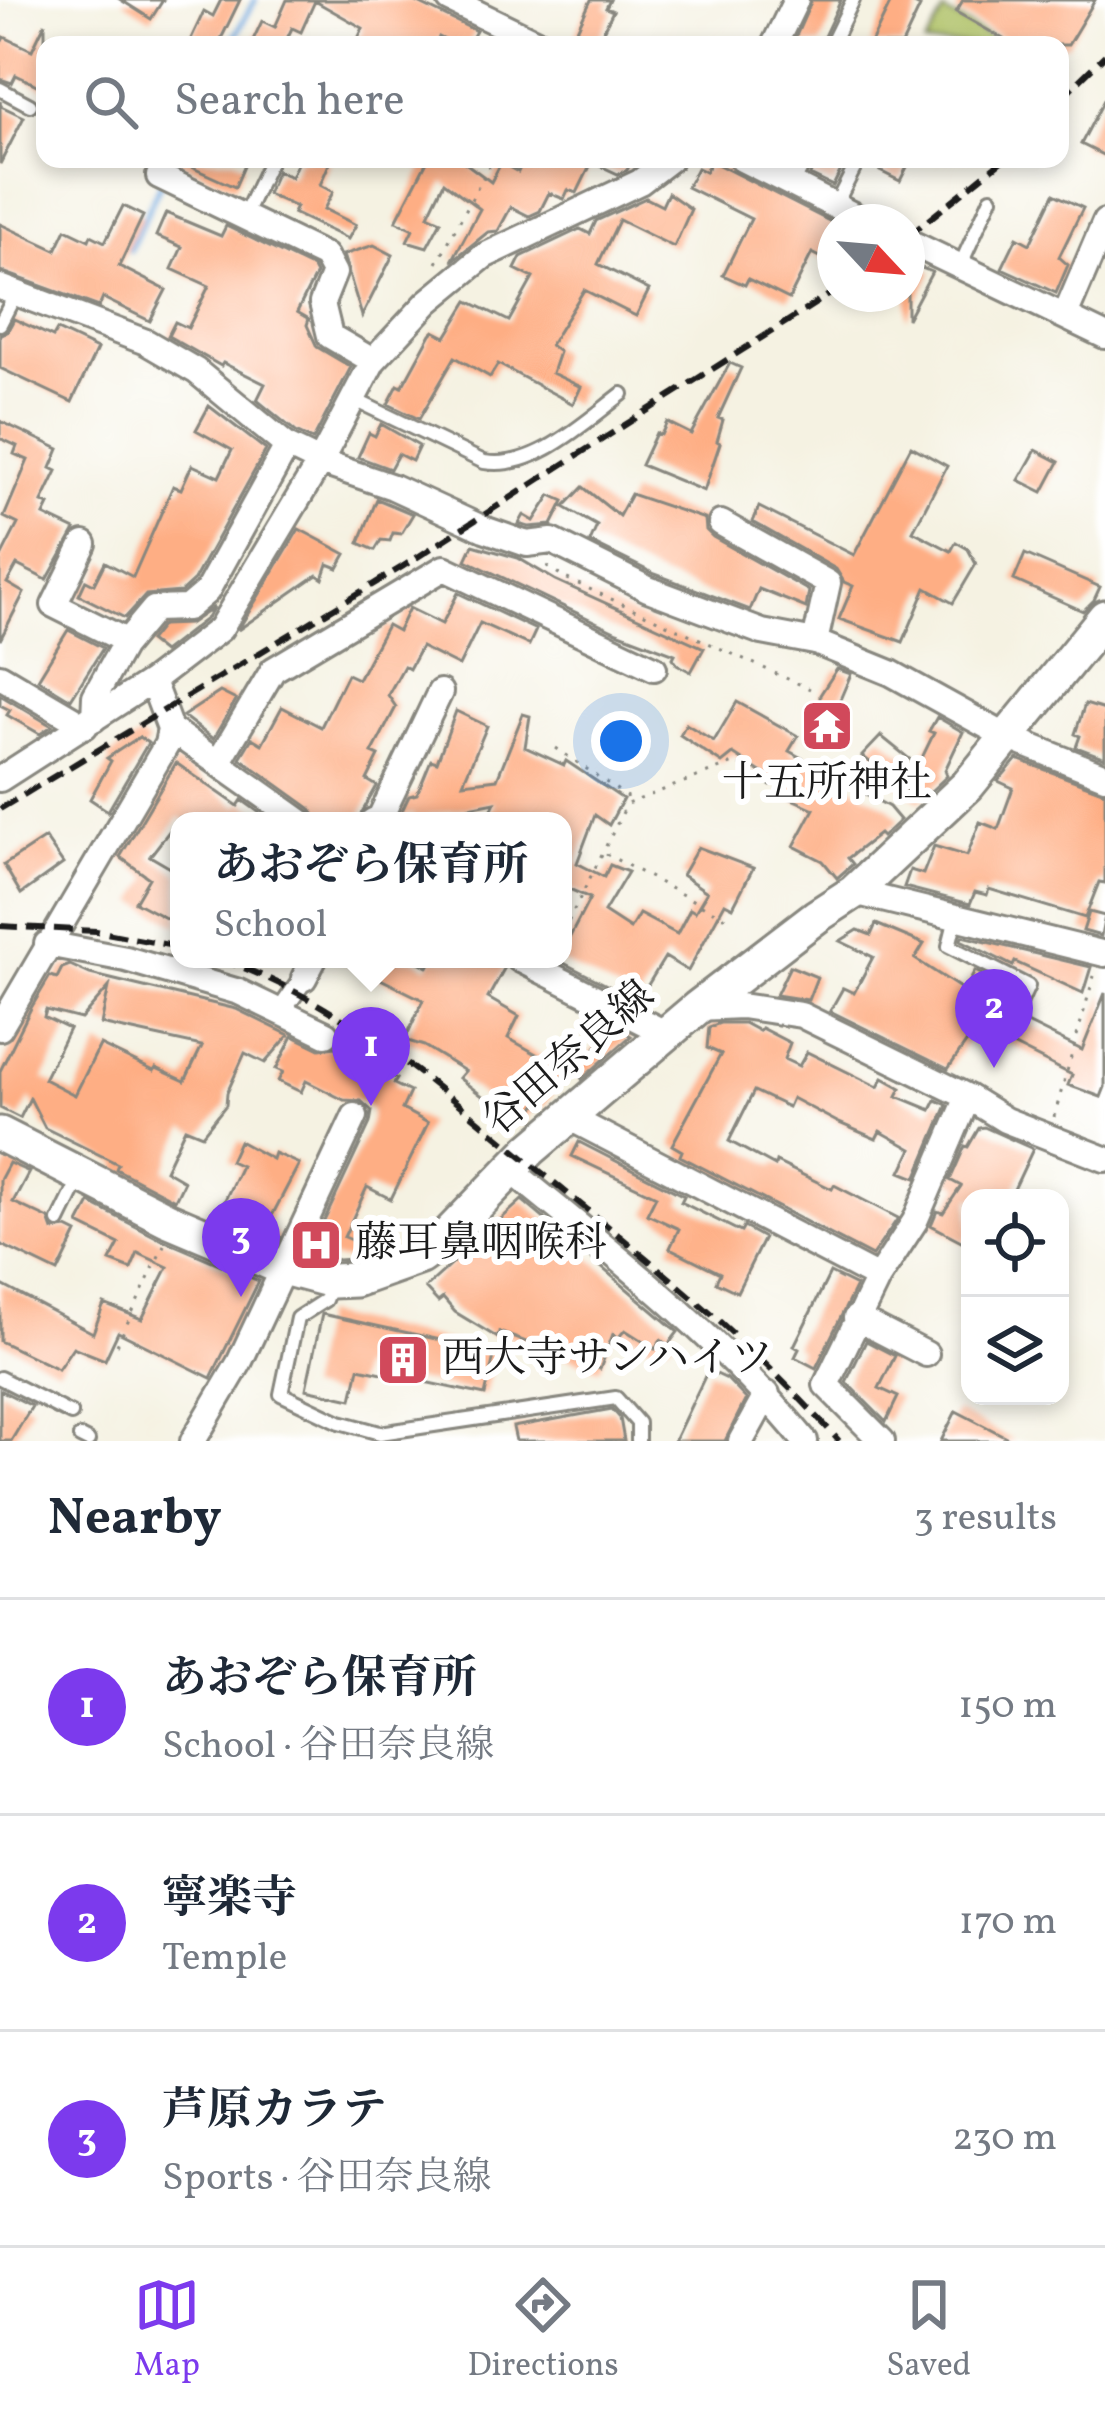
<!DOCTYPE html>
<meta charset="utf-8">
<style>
:root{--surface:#fff;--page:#f6f6f7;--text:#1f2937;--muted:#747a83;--line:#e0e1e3;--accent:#7c3aed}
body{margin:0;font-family:Vollkorn,"Noto Serif JP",serif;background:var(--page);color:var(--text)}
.controls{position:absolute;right:36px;bottom:36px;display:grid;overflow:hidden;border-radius:24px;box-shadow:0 6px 18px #0003}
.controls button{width:108px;height:108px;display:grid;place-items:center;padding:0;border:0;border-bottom:3px solid var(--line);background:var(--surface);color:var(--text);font:60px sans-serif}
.compass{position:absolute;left:817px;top:204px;width:108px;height:108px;border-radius:50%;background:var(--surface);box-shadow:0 6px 18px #0003;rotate:116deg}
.you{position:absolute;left:621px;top:741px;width:42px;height:42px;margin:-30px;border:9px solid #fff;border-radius:50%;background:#1a73e8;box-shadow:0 0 0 18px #1a73e833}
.badge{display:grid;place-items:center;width:78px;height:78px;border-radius:50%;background:var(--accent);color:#fff;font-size:39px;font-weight:700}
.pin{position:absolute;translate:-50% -99px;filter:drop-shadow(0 3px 6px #0008)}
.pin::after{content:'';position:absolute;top:63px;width:42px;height:36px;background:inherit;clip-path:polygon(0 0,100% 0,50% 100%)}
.popup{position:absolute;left:170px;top:812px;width:402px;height:156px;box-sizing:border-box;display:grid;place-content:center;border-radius:24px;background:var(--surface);filter:drop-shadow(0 3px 9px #0005);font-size:39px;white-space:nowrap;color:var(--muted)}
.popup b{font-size:45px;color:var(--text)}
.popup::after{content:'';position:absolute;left:50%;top:100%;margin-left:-24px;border:24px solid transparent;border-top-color:var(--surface)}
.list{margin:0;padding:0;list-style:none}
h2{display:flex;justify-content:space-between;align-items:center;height:156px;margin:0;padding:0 48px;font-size:51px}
h2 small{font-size:39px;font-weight:400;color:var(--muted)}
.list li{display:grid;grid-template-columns:78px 1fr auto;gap:36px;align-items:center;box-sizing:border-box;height:216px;padding:0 48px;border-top:3px solid var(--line)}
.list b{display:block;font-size:45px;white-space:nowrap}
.list p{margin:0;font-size:39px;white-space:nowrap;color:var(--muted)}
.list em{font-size:39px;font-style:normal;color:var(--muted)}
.icon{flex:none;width:66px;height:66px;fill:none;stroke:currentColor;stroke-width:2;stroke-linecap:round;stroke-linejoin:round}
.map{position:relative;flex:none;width:1105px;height:1441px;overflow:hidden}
.search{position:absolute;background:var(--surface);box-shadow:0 6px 18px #0003;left:36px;right:36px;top:36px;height:132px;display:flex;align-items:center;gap:30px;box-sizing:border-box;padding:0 42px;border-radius:24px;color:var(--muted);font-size:45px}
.sheet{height:804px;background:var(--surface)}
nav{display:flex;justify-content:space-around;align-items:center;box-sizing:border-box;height:168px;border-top:3px solid var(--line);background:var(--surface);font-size:33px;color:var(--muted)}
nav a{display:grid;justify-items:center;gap:6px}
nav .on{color:var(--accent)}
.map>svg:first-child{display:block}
.green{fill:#adc063;stroke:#646e40;stroke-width:3}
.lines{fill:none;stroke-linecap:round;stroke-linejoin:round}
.stream{stroke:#71abe1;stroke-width:6}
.building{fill:#feae84;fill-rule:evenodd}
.service-casing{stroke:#88877f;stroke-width:18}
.pedestrian-casing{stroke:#88877f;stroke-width:24}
.minor-casing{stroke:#88877f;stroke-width:30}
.secondary-casing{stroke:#88877f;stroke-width:39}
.path{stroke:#88877f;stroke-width:3;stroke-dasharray:3 9;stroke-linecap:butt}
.service{stroke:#fff;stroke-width:12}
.pedestrian{stroke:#fff;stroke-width:18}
.minor{stroke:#fff;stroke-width:24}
.secondary{stroke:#fff;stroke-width:33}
.rail{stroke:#1c1c1c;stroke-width:6;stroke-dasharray:18 9;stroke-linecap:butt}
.labels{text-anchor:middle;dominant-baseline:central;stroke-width:12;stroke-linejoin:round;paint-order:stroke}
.poi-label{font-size:42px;fill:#1c1c1c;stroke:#fff;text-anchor:start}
.street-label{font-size:42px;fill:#1c1c1c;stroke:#fff}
</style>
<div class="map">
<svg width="1105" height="1441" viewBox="0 0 1105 1441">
<rect width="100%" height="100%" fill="#fff"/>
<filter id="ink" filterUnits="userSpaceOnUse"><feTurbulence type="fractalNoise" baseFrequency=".00833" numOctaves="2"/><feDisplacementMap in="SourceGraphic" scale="24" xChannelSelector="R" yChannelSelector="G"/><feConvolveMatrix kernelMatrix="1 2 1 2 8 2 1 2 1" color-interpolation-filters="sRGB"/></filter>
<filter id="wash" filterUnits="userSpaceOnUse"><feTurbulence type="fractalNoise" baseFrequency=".004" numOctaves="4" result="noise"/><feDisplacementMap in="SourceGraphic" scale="48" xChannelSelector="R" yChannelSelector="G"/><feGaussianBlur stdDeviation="2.7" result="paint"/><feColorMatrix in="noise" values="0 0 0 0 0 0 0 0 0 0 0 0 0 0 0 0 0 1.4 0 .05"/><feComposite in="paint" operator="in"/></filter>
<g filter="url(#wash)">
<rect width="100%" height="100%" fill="#f5f2e2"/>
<path class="green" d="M944,12L1004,45H925Z"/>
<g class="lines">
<path class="stream" d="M230,45L255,0
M130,250L160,184"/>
</g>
<g id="blocks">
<path class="building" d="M121,0H163L151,19Z
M221,0H240L218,45H188L204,11L213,16Z
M287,0H412L476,31L468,45H455L439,37L436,45H355L363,28L315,1L301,32L292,28L284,45H265L253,40L262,21L275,27Z
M591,0H610L606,8L613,11L596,45L574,36Z
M812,0H841L820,45H792Z
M892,0H906L920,7L902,45H870Z
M963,0H1095L1068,45H1014L956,12Z
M45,23V89L16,75L12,83L0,79V45L4,37L32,50Z
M1105,98V156L1081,144Z
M0,101L1,106L24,117L0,164Z
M173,159H234L245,164L235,187Z
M299,159H318L329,164L320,185L333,192L324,209L356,225L348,239L293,213L296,207L267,194L277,171L291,177Z
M428,159H460L491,182L501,163L518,172L524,159H633L627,170L618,174L592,162L577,193L568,190L564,199L549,193L540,211L529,216L511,207L498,231L488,232L452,261L480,209L444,182L428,215L441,221L427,247L407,241L413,229L396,221Z
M816,159L842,168L833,186L810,175Z
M886,159H911L900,181L880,171Z
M711,161L835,224V264L812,253L789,299L748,279L745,285L723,275L751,219L687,187L697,168L705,172Z
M668,193L691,209L674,247L619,220L598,264L649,290L636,316L584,290L550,345L559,352L552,373L581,387L573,404L498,364L490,377L455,357L419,419L388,404L398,385L402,387L431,334L434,331L446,337L468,301L509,321L533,278L515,269L521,257L580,229L590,234L596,221L646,198L662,206Z
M1054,194L1083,208L1059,257L1068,265L1056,293L1002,268L1017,237L1030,244Z
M123,206L143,216L119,266L166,290L150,321L103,298L99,307L0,271V224L56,250L66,229L89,240L91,235L105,242Z
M166,213L221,236L226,226L313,268L316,274L297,312L309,319L307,325L317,347L351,367L313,440L296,432L257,400L265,384L223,363L221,366L168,336L175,322L188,328L209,286L172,269L182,247L156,236Z
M374,245L393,255L362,316L343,255Z
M907,262L932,272L907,319Z
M14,319L53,337L57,330L97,349L72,402L0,368V334L7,332Z
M730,363L741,368L718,418L723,420L717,441L720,443L704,491L641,465L656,433L661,435L667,422L691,434Z
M209,406L266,450L194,580L181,592L146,595L125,618L79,595L86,580L94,584L105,562L133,577L173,486L181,489L192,465L219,477L232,450L196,430Z
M0,421L59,449L51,468L57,471L42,502L49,505L44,515L75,530L47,580L17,565L7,583L24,593L0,640V559L18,524L4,517L28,460L14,454L17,446L0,438Z
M381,424L419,446L412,461L398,454L390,469L358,457L369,433L375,436Z
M911,446L947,466L913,531L951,551L956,542L968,549L976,564L953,603L926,588L903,642L839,619L853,586L844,582L836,569L753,522L759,507L854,555Z
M1036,450L1059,462L1043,492L1019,480Z
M583,487L619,516L631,494L705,519L706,530L713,537L809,591L806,608L759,589L750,610L655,574L590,542L597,526L564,507Z
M551,495L564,501L552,525L529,527L519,524L524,515L534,521Z
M377,499L413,514L401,534L393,533L390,541L381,540L375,550L359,543Z
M299,529L346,554L338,568L328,564L323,579L317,575L238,630Z
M473,545L518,558L555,580L704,648L691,672L677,664L673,658L675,654L617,632L466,560Z
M1025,554L1100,587L1094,600L1083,611L1014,580Z
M458,593L536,630L529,645L480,623L459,666L421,647L409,669L404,666L388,695L396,707L372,753L379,756L367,780L377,786L357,821H319L310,808L240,758L252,738L262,744L282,707L321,727L347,674L358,679L387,625L398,631L409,608L442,624Z
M214,607L207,618L163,652L149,641L162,625L189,624Z
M68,630L103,648L71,699L38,679Z
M837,669L851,674L836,709L820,701V695Z
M220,692L236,700L213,739L183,716Z
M0,695L52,726L40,734L7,715L10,710L0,705Z
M737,702L798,736L789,751L889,807L900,820L882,837L879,834L848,858L853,864L837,878L823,861L794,846L814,809L781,794L785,788L733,754L722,763L680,735L686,724L714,741Z
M1085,704L1105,710V758L1076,747L1080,736L1075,734Z
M456,711L487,726L463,783L497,779L523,714L530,716L525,747L564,765L566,761L623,799L609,825L595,815L577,863L604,877L610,865L628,872L604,912L630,929L639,914L677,934L690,909L695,912L707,892L682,875L698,847L753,868L733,907L725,903L688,971L665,957L638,1001L556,959H563V950L590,898L567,888L563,895V821H496L488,817L495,802L413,818L414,814L399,817L409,796L417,794L431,760L437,762Z
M937,717L963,732L945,770L947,776L920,801L862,756L881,736L918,766L934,733L929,731Z
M139,737L148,743L108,811L90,799L111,761L107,758Z
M1017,759L1105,792V883L1099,882L1085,918L989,889L987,895L975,892L970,904L904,887L910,870L923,874L934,846L967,856L980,822L998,829L1013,788L998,781Z
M176,763L238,806L242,800L271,821H186L180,817L150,856L179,873V925L135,902L149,878L120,857Z
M45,838L63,864L21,894L4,865Z
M1089,912L1105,916L1101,936L1083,931Z
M876,924L924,944L915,959L965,991L975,971L1002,985L990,1005L1012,1019L1021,1020L1082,1050L1105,993V1087L1101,1097L1068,1085L1072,1075L977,1027L948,1069L830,1011L843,988L854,993L873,957L840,941L858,930L871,935Z
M962,936L1091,967L1083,993L1015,962L1013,966L961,940Z
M340,959H413L428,967L432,959H493L505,967L488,998L519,1016L508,1038L547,1060L551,1054L570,1067L543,1108L537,1104L520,1125L459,1078L465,1071L424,1046L405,1040L423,1000Z
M70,965L90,974L236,1009L289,1035L265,1063L245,1053L227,1093L226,1105L202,1135L185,1128L165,1170L184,1181L175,1200L116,1169L118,1164L45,1128L30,1098L20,1118L0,1108V1071L31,1008L50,976L57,978L62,968ZM109,987L101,1024L202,1046L185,1081L156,1068L154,1071L100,1045L75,1095L44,1079L69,1029L44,1017L46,1010L81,1019Z
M790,966L817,977L808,1000L776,995Z
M720,1023H744L759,1031L761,1028L790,1043L784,1059L799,1066L807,1052L878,1087L883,1078L901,1088L897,1096L931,1110L936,1100L947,1105L916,1178L901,1172L912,1149L880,1131L876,1139L839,1123L792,1098L788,1107L754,1091L729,1141L775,1166L776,1162L832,1189L834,1185L898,1218L872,1256L680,1156L682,1151L672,1145L721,1054L707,1048L709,1027Z
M617,1027L631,1036L582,1079L575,1068Z
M293,1036L320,1049L336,1047L349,1054L352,1048L369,1057L372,1067L397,1079L394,1084L410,1092L402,1109L428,1123L391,1199L367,1187L344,1237L368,1247L364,1254L351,1259L338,1260L310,1251L370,1123L372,1111L361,1101L344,1100L306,1081L301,1092L278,1081L283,1072L276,1069Z
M984,1127L1033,1149L1010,1198H970V1232L965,1243L931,1225L937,1211L943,1213L961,1186L950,1180L965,1146L968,1147L979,1128Z
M239,1141L272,1159L274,1153L299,1164L264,1231L280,1237L277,1243L217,1217L241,1166L230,1161Z
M579,1142L684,1196L681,1202L741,1232L744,1227L764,1238L737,1292L716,1282L720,1273L670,1248L679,1229L647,1214L656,1196L572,1156Z
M9,1163L29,1172L13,1202L49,1219L53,1230L67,1228L77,1233L58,1272L0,1244V1180Z
M522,1200L678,1332L668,1345L661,1340L655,1349L625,1330L618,1338L613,1334L600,1369L499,1332L498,1338L455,1312L443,1298L438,1302L425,1288Z
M90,1203L158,1238L259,1281L211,1378L118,1332L105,1360L73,1347L58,1369L0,1341V1284L93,1333L104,1304L142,1319L168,1267L138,1253L131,1269L110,1261L119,1244L79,1224Z
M830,1273L856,1286L816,1368L795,1357L799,1349L794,1346Z
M322,1314L495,1352L485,1395L359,1368L352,1399L306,1389Z
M866,1341L895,1356L879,1388L898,1397L886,1422L846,1382Z
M708,1370L727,1379L746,1399L725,1441H674Z
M0,1390L32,1406L11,1441H0Z
M612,1409L620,1418L624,1441H516L513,1427Z
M956,1411L1014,1441H941Z"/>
</g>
</g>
<g filter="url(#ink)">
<use href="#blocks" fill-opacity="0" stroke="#88877f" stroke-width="3"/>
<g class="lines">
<g class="service-casing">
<path id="service" d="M831,45L853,0
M0,89L30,105
M793,184L806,159
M835,206L859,159
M244,216L271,159
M960,266L991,198
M0,324L15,295
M353,399L484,462C534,471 585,422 622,394
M956,918L949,946L1028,986L1017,1010
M59,1221L81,1176
M332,1282L325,1300L297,1318L281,1394L340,1422L380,1433L616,1398L638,1423V1441
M0,1378L71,1414
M80,1437L88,1441"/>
</g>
<g class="pedestrian-casing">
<path id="pedestrian" d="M279,1014L304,978"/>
</g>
<g class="minor-casing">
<path id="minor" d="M450,0L543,45
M774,45L796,0
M742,159L867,222
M159,176L325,256L334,273L322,303L330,336L373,361
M907,241L1105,336
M0,287L146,342L196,371L287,446L320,462L393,487L484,529L527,544L552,541L648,589L762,632L815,642L891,673L1007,737L1105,776
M1065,316L1105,222
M721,523L828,583L815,642
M84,544L54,605L118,637L123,646L95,696L94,719
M123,646L154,609L187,608L207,591L287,446
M0,676L85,726
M170,729L300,821
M218,763L273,670L444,568L654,668
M0,779L152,681L220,629L320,462L373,361L428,302L484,256L640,182L670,159
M373,821L380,818L440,692
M854,892L1105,954
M47,944L126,959L239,992L326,1034
M519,959L669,1035
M304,978L314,959
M697,1008L741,1006L801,1015L968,1097L1005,1120L1105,1159
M0,1028L167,744L170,729L152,681
M568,1117L878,1278L915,1221L968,1097
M512,1171C615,1255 721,1338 805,1441
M878,1278L826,1385L882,1441
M856,1318L926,1354
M193,1441L239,1363L355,1116
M741,1441L767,1394"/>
</g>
<g class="secondary-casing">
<path id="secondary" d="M0,1134L167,1219L283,1268L332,1281L355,1280L420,1257L441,1242L530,1150L697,1008L817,916L854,892L968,785L1105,617"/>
</g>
<path class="path" d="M437,263L493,159
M547,566L565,578L810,689
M556,748L626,796L627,802
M606,854L726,918
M563,932L627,804L736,762L772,787
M1054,1117L1094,976
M117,1345L164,1245"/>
<use href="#service" class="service"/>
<use href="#pedestrian" class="pedestrian"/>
<use href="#minor" class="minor"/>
<use href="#secondary" class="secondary"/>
<path class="rail" d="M1060,99L1105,55
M907,237L1004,159
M0,809L402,567L835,291
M0,926L96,931L179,947
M219,959C344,1001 445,1094 546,1176C648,1259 752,1342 839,1441"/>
</g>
</g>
<defs>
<g id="temple-square" transform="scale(2.7)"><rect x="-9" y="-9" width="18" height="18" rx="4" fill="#d1495b" stroke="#fff"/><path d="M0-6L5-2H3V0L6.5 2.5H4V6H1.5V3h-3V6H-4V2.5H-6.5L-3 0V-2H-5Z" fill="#fff"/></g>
<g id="hospital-square" transform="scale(2.7)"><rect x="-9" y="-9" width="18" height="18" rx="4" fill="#d1495b" stroke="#fff"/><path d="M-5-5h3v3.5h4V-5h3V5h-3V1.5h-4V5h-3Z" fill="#fff"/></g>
<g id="building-square" transform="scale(2.7)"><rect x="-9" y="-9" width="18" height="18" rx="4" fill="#d1495b" stroke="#fff"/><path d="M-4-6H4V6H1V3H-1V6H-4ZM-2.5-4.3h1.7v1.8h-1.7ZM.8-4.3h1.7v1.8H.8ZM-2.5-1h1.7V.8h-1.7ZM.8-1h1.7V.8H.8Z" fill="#fff"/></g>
</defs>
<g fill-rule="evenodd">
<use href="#temple-square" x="827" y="726"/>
<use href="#hospital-square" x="316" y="1245"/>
<use href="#building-square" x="403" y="1360"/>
</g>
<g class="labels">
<g class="poi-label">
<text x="827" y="785" text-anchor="middle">十五所神社</text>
<text x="355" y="1245">藤耳鼻咽喉科</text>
<text x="442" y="1360">西大寺サンハイツ</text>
</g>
<g class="street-label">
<text transform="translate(570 1060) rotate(-41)">谷田奈良線</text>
</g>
</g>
</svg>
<div class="controls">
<button><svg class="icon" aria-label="locate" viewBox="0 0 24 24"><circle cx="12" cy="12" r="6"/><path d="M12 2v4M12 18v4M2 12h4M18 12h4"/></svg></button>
<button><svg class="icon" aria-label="layers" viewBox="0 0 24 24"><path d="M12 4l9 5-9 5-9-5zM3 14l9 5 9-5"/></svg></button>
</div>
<svg class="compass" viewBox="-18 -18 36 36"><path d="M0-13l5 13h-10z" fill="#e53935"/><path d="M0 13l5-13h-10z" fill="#747a83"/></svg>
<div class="you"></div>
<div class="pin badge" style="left:371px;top:1106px">1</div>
<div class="popup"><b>あおぞら保育所</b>School</div>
<div class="pin badge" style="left:994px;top:1068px">2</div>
<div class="pin badge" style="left:241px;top:1297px">3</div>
<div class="search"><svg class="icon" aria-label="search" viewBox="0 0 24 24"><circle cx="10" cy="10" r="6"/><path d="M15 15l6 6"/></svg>Search here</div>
</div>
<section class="sheet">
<h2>Nearby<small>3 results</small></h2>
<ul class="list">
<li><span class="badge">1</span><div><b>あおぞら保育所</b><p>School · 谷田奈良線</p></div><em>150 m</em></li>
<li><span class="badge">2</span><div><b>寧楽寺</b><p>Temple</p></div><em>170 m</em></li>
<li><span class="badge">3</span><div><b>芦原カラテ</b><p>Sports · 谷田奈良線</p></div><em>230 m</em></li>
</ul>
</section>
<nav>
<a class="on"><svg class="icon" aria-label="map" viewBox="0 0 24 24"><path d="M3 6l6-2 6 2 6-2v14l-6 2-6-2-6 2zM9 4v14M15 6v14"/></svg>Map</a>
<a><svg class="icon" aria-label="directions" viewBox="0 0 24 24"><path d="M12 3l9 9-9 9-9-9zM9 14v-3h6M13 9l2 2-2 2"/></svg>Directions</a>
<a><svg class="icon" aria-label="saved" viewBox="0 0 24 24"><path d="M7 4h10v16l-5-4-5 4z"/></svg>Saved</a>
</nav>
